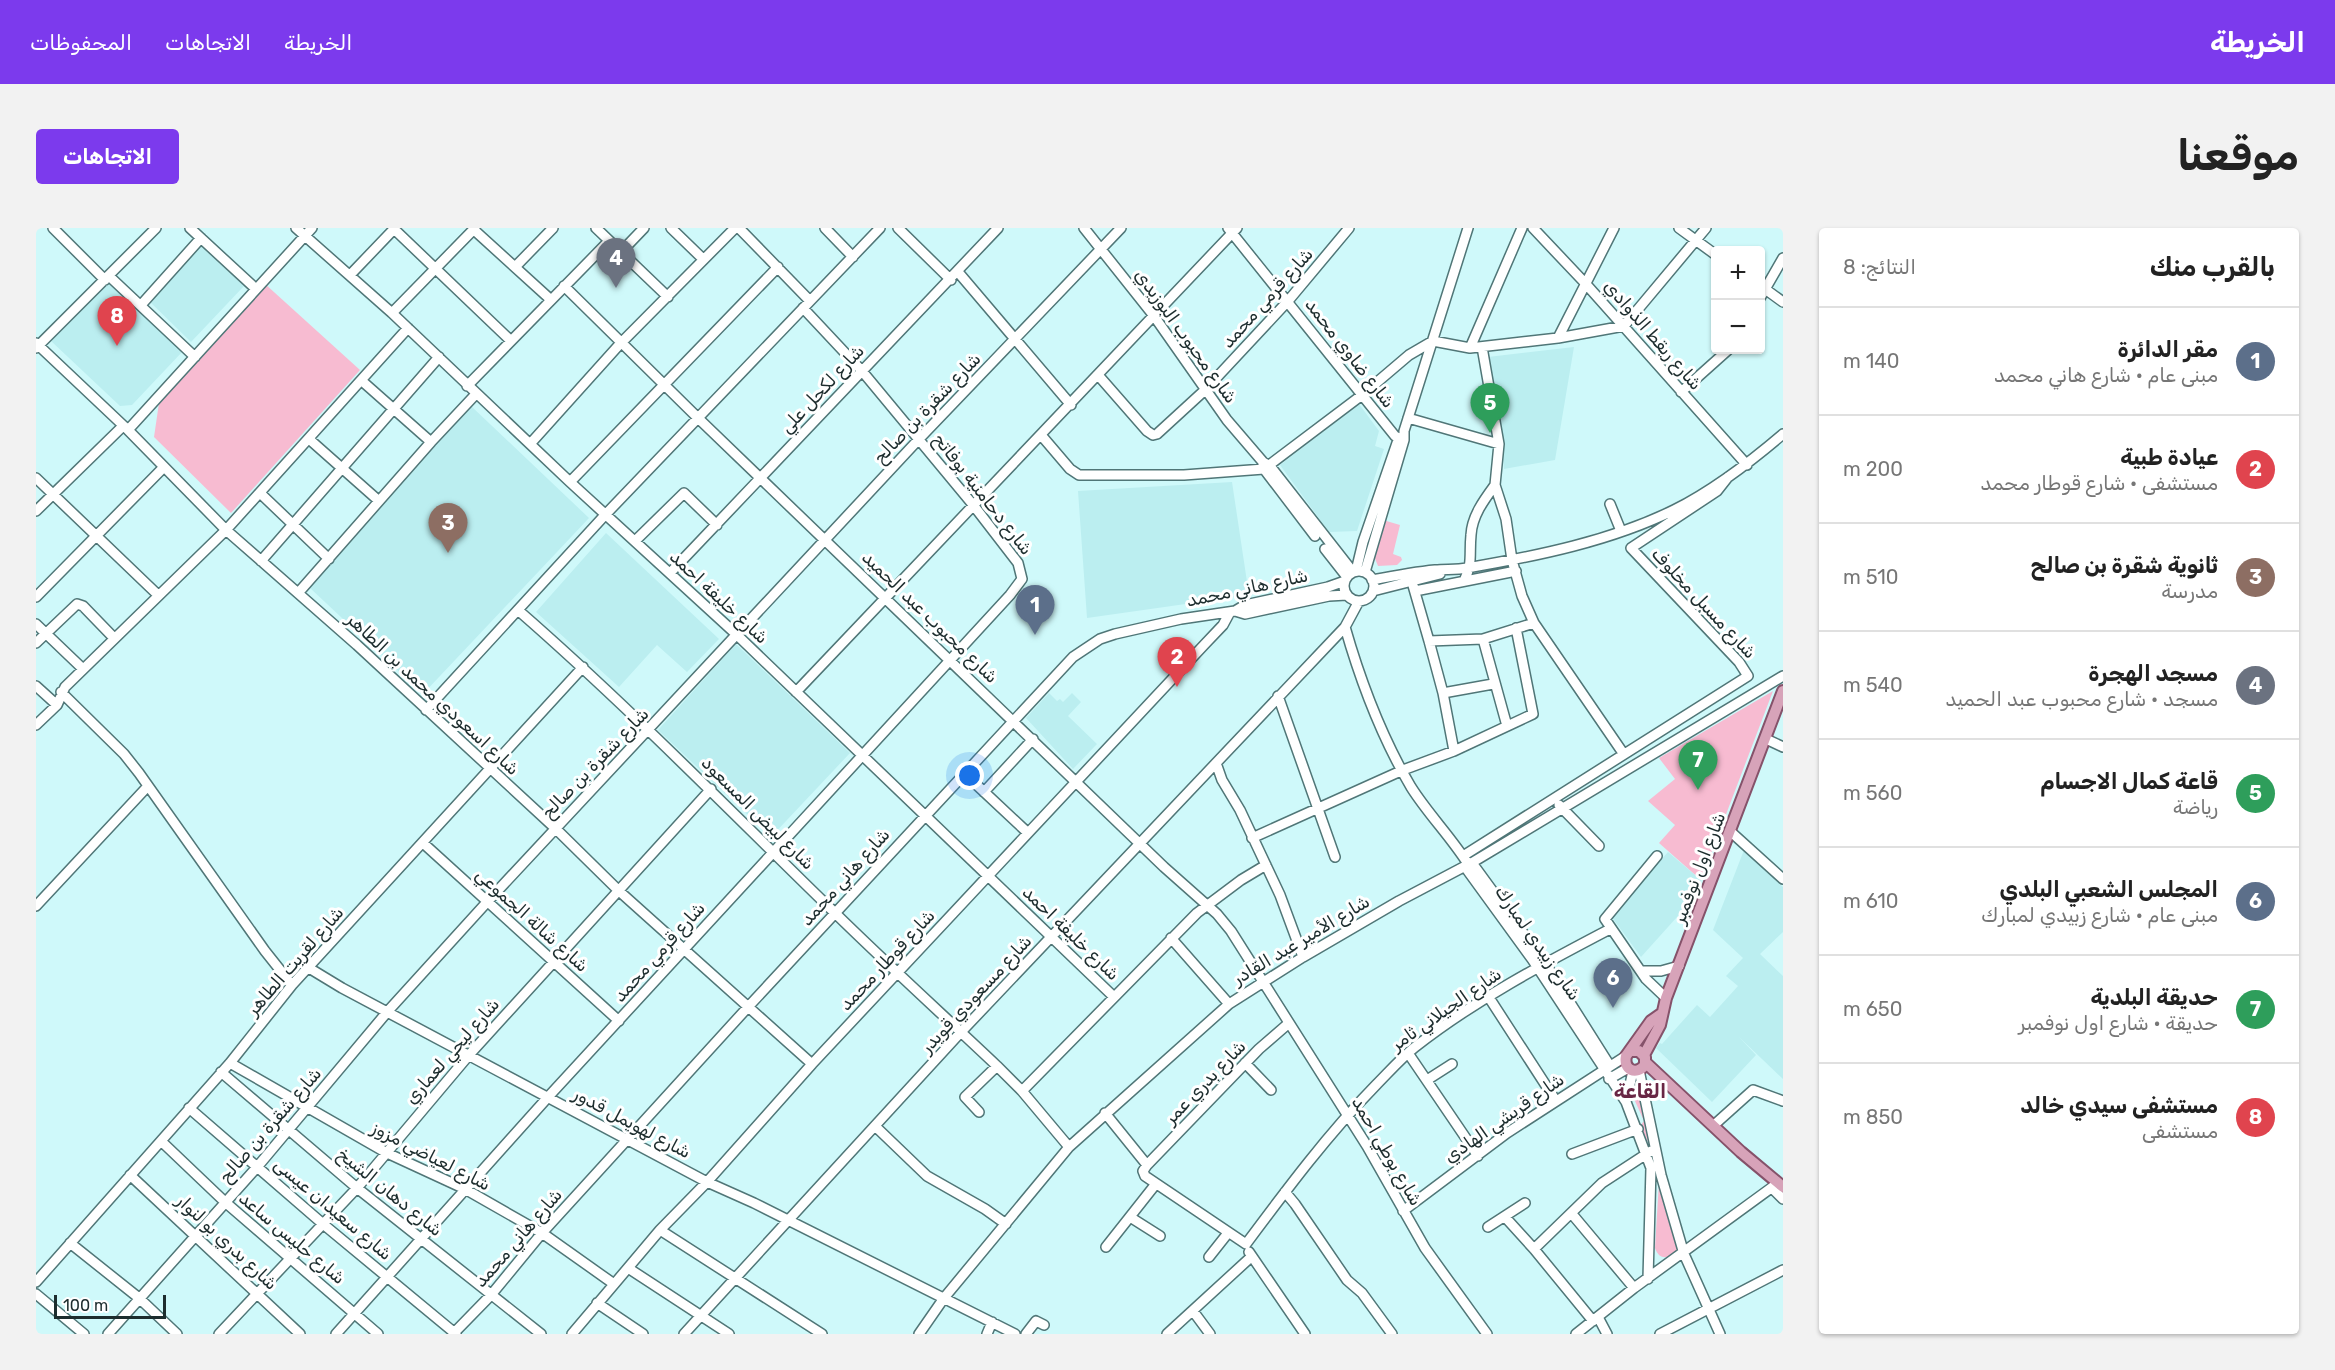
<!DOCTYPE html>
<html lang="ar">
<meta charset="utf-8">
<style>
:root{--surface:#fff;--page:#f2f2f2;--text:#222;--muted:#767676;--line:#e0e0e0;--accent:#7c3aed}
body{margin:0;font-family:Rubik,"Noto Sans Arabic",sans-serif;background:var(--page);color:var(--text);direction:rtl}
.controls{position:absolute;right:18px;top:18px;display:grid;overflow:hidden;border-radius:6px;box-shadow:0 2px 4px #0004}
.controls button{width:54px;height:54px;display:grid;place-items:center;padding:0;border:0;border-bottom:2px solid var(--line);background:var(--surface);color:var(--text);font:30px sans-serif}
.scale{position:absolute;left:18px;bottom:15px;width:112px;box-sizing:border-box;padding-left:6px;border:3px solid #1d2d2e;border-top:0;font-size:16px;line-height:21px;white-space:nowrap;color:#1d2d2e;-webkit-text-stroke:4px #fff;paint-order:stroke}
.you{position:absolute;left:934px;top:548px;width:21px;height:21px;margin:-15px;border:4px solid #fff;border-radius:50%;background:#1a73e8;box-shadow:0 0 0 9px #1a73e833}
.badge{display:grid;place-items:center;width:39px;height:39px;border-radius:50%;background:var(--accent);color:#fff;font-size:20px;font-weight:700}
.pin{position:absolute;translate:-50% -50px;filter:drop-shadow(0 2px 3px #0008)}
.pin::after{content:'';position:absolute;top:32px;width:21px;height:18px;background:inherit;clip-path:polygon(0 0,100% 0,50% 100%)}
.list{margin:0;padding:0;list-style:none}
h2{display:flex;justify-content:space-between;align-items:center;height:78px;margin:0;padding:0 24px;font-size:26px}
h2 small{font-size:20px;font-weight:400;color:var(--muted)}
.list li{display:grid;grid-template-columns:39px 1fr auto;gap:18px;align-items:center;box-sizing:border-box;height:108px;padding:0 24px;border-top:2px solid var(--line)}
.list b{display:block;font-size:22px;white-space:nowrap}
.list p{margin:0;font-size:20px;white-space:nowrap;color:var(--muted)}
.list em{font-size:20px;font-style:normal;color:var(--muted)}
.map{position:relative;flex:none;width:1747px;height:1106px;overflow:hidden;direction:ltr;border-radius:6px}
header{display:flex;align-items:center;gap:36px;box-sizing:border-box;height:84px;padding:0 30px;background:var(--accent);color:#fff}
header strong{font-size:28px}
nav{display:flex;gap:33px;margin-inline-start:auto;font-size:21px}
.intro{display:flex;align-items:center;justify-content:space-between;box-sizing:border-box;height:144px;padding:0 36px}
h1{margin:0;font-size:42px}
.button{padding:15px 27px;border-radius:6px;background:var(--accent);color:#fff;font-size:21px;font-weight:700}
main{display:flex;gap:36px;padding:0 36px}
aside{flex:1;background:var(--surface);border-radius:6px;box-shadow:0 2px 4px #0004}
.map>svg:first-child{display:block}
.built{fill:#bbeef0}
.green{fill:#f7bbd1}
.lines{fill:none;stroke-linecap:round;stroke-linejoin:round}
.minor-casing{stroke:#507677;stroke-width:12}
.major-casing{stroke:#85526a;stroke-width:14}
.minor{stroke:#fff;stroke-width:9}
.major{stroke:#d7a3b9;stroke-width:10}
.labels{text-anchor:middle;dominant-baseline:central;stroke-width:6;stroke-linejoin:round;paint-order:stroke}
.street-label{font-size:18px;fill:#1d2d2e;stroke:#fff}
.neighbourhood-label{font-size:20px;font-weight:bold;fill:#682644;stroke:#fff}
</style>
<header>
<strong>الخريطة</strong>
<nav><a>الخريطة</a><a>الاتجاهات</a><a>المحفوظات</a></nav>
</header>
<div class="intro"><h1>موقعنا</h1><a class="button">الاتجاهات</a></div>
<main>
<aside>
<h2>بالقرب منك<small>النتائج: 8</small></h2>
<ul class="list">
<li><span class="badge" style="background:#5c6f8a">1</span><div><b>مقر الدائرة</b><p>مبنى عام · شارع هاني محمد</p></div><em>140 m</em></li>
<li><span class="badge" style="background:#e0444e">2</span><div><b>عيادة طبية</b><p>مستشفى · شارع قوطار محمد</p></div><em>200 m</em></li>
<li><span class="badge" style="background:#8d6e63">3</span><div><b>ثانوية شقرة بن صالح</b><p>مدرسة</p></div><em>510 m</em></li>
<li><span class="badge" style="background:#6b7280">4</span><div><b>مسجد الهجرة</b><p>مسجد · شارع محبوب عبد الحميد</p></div><em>540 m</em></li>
<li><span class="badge" style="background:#2e9e5b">5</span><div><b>قاعة كمال الاجسام</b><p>رياضة</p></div><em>560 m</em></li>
<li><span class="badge" style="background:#5c6f8a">6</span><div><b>المجلس الشعبي البلدي</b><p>مبنى عام · شارع زبيدي لمبارك</p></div><em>610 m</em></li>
<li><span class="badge" style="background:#2e9e5b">7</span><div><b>حديقة البلدية</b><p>حديقة · شارع اول نوفمبر</p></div><em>650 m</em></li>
<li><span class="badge" style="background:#e0444e">8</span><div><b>مستشفى سيدي خالد</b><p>مستشفى</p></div><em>850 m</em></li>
</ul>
</aside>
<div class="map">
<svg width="1747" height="1106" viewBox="0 0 1747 1106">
<rect width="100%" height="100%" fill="#cff9fa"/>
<path class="built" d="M164,17L208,58L155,114L112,72Z
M72,52L147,123L96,177L84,178L15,113Z
M1538,119L1519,232L1468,241L1465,204L1452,129Z
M1323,176L1343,203L1339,218L1348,221L1321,303L1293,304L1244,237Z
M435,178L553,290L387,466L274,360Z
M1196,254L1213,367L1051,390L1042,263Z
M570,305L683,411L651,444L621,417L583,459L500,384Z
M700,416L814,525L735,609L622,502Z
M1013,465L1021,473L1024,471L1027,474L1036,465L1045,474L1032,488L1061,516L1037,541L990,490Z
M1708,622L1747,659V704L1724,726L1747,748V851L1703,809L1720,827L1676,874L1620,820L1624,815L1626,816L1661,777L1674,789L1702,758L1690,748L1707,730L1677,702Z
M1632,624L1665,652L1659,669L1605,729L1575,688Z"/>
<path class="green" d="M228,55L324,142L195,285L118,209L123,175Z
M1347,292L1364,297L1357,326L1365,329L1366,332L1361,337L1342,338L1338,328Z
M1737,463L1665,652L1623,615L1639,597L1612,573L1639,551L1623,530Z
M1603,858L1605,860L1608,893H1611L1614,915L1613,916L1604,898L1608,893L1594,862L1596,859Z
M1623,953L1644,1021C1636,1029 1624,1035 1619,1020Z"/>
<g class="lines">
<g class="minor-casing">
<path id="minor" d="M17,0L69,52
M154,0L220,61
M260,0L356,85L534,254L700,406L1078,769
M560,0L632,69
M635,0L667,31
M703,0L774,73
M789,0L817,29
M862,0L915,52
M1048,0L1118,88L1191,192L1227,234L1234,238L1317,344
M1192,0L1359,208L1368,212
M1497,0L1549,55L1711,237
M1643,0L1680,27
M358,1L474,112
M437,1L514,71
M585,24L608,0
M479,39L517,0
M922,44L1035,177
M314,47L359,0
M73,48L159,129
M528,58L663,191L1128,639L1181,686L1195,703L1331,918L1389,1020L1451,1106
M1725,58L1747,74
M1724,70L1747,30
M105,77L165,10
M356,85L439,0
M1522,110L1578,0
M0,115L92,202L190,302L321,417L519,600L583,663L776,836
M1446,119L1463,216L1459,257L1470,291L1476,332L1486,368L1498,395L1587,525
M0,120L120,0
M1434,120L1486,0
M1062,147L1111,203L1117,207L1121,206L1169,162L1252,73L1313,0
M326,153L395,214
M431,158L573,13
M1645,164L1692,122
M1372,190L1463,216
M92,202L276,0
M1005,207L1034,241L1043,247H1148L1228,241L1326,167L1373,127L1397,113L1434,120L1522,110L1588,98L1670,0
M273,211L343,273
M494,216L583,117L699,0
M1227,237L1228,241L1279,308
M0,250L122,367
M534,254L742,39
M224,265L293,331
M1574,276L1585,303
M0,283L87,198
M599,313L648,265L681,297
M1289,321L1311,349
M225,333L403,129
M1320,343L1327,314L1361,215
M1308 358a15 15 0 1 1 30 0a15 15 0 1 1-30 0Z
M1329,344L1368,212V203L1432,0
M634,345L962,0
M1336,352C1357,348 1378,344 1399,342C1410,341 1421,342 1431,340C1501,328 1575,313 1638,282C1678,262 1713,235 1747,206
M1428,353C1437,335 1433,327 1435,307C1436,288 1448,272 1459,257
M1376,354L1393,413L1447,411L1498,395
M1337,363L1404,346
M1379,363L1480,343
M263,364L395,214L440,166
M0,369L127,240
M483,383C593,479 694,583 799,685C852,737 907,787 961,838L986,863L1033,919
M1199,383L1209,386L1293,368L1311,367
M0,396L47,441
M1309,399C1325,455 1345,508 1375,559C1392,586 1415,609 1432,636L1439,639L1509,735L1574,838
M1447,411L1471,498
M1393,413L1407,465L1418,523
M0,415L41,376L47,378L78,410
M0,458L21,477
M25,464L88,526L103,545L229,723L256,757
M760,464L1201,0
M1407,465L1457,456
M1242,468L1299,629
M390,482L569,287L844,0
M0,497L21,477L29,459L190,302L372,100
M1730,511L1747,519
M1180,535L1186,552L1204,582L1244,667L1267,729
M928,545L992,605
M948,564L997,511
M1523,577L1563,618
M1695,604L1747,651
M1216,610L1367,542L1418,523L1497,486L1480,400
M387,615L583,793
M1427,628L1712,448L1703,434L1595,320L1681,263L1692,249
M1621,628L1569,691L1610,751L1630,770
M1432,636V643L1496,731L1590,874L1615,940L1612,1051
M0,678L112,558
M1135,710L1193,776
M273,740L306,760L671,954L718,975L979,1106
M1605,743H1625L1643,738
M1452,768L1520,873
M1372,825L1442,928
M194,835L351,925L429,961L506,1005L578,1056
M1209,835L1235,862
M1603,842L1625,947L1648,1026L1684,1106
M185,844L321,960L505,1106
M1573,851L1592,840
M1391,852L1416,836
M986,863L1161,685L1205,652L1230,637
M1590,874L1597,843
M153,880L287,996L420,1106
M943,884L929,869L961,838
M1069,885L1111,937L1107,943L1109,948L1210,1016
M1678,897L1717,862L1747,873
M840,899L891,948L949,981L970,996
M125,913L189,974L342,1106
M1536,926L1602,901
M1111,937L1223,821L1253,795
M94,947L264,1106
M1737,961L1747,971
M1249,964L1259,976L1311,1052L1326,1065L1356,1106
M1367,983L1471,905L1590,828
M1536,986L1598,1060
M1094,989L1124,1008
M1469,989L1498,1021L1557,1093
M1452,999L1489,975
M624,1002L786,1106
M34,1015L103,1070L141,1106
M1210,1016C1251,961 1292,906 1340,857C1353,844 1365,830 1379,819C1439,772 1507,736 1574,701
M1070,1019L1119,957
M1498,1021L1566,955L1615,923
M1213,1024L1269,1106
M1173,1029L1192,1005
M592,1040L693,1106
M0,1054L194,835L256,757L547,439
M0,1066L48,1106
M561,1075L607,1106
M1157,1083L1174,1106
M1562,1089L1571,1106
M72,1106L222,938L352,783L452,673L883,211L1085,0
M183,1106L321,960L433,827L675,561
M300,1106L513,868L974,367L986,351L982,335L938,278L826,143L767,80
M417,1106L455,1067L506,1005L712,779L1037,429L1064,411L1079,406L1145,391L1199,383L1209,377L1292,359L1309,353
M536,1106L624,1002L671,954L776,836L1168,417L1187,397L1194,384
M648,1106L925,804L1309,399L1323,373
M883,1106L908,1070L1033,919L1193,776L1267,729L1363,673L1437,634L1747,448
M951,1106L956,1094
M990,1106L1000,1093L1008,1097
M1131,1106L1215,1029
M1540,1106L1598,1060L1742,955
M1624,1106L1747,1042"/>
</g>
<g class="major-casing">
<path id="major" d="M1595,823H1603L1609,829V837C1600,848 1587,842 1590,828L1615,793L1625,786
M1608,827L1624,797L1630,770L1747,463
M1610,835L1705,924L1747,959"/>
</g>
<use href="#minor" class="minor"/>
<use href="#major" class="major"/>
</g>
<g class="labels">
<g class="street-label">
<text transform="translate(1231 70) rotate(-48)">شارع قرمي محمد</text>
<text transform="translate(1617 107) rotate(49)">شارع ريقط الذوادي</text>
<text transform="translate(1150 108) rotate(54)">شارع محبوب البوزيدي</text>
<text transform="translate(1314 125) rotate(52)">شارع ضاوي محمد</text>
<text transform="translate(786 161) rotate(-47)">شارع لكحل علي</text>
<text transform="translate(891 180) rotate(-46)">شارع شقرة بن صالح</text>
<text transform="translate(947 266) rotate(52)">شارع دحامنية بوفاتح</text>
<text transform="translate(1211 360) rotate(-12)">شارع هاني محمد</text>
<text transform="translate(683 369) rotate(43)">شارع خليفة احمد</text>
<text transform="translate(1668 375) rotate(47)">شارع مسبل مخلوف</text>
<text transform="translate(894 389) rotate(44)">شارع محبوب عبد الحميد</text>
<text transform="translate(397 466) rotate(43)">شارع اسعودي محمد بن الطاهر</text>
<text transform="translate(559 535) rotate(-46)">شارع شقرة بن صالح</text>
<text transform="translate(722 585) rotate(45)">شارع لبيض المسعود</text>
<text transform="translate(1663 640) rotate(-69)">شارع اول نوفمبر</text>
<text transform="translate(809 649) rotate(-48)">شارع هاني محمد</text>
<text transform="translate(496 692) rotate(42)">شارع شالة الجموعي</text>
<text transform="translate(1035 705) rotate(44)">شارع خليفة احمد</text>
<text transform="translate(1265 712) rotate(-31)">شارع الأمير عبد القادر</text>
<text transform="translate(1502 715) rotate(55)">شارع زبيدي لمبارك</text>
<text transform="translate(623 724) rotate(-48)">شارع قرمي محمد</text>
<text transform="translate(851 732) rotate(-47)">شارع قوطار محمد</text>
<text transform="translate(259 733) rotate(-49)">شارع لقريت الطاهر</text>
<text transform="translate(940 766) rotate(-47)">شارع مسعودي قويدر</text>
<text transform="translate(1410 781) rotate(-35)">شارع الجيلاني ثامر</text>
<text transform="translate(416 823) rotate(-49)">شارع ليحي لعماري</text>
<text transform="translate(1169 854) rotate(-46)">شارع بدري عمر</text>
<text transform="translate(1468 890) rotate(-35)">شارع قريشي الهادي</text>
<text transform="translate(596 895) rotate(28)">شارع لهويمل قدور</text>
<text transform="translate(234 897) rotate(-49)">شارع شقرة بن صالح</text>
<text transform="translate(1351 923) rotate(60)">شارع بوطي احمد</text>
<text transform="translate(395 928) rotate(27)">شارع لعياضي مزوز</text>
<text transform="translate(354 964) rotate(39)">شارع دهان الشيخ</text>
<text transform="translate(297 981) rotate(40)">شارع سعيدان عيسى</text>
<text transform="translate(256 1010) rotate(40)">شارع حليس ساعد</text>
<text transform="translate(482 1010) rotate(-49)">شارع هاني محمد</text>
<text transform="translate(191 1014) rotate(43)">شارع بدري بو لنوار</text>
</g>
<g class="neighbourhood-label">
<text x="1604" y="863">القاعة</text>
</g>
</g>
</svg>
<div class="controls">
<button>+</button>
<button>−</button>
</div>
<div class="scale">100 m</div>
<div class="you"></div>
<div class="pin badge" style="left:999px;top:407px;background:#5c6f8a">1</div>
<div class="pin badge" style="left:1141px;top:459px;background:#e0444e">2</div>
<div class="pin badge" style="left:412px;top:325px;background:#8d6e63">3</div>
<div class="pin badge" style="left:580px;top:60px;background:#6b7280">4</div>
<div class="pin badge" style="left:1454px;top:205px;background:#2e9e5b">5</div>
<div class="pin badge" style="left:1577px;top:780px;background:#5c6f8a">6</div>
<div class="pin badge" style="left:1662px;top:562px;background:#2e9e5b">7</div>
<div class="pin badge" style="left:81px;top:118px;background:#e0444e">8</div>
</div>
</main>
